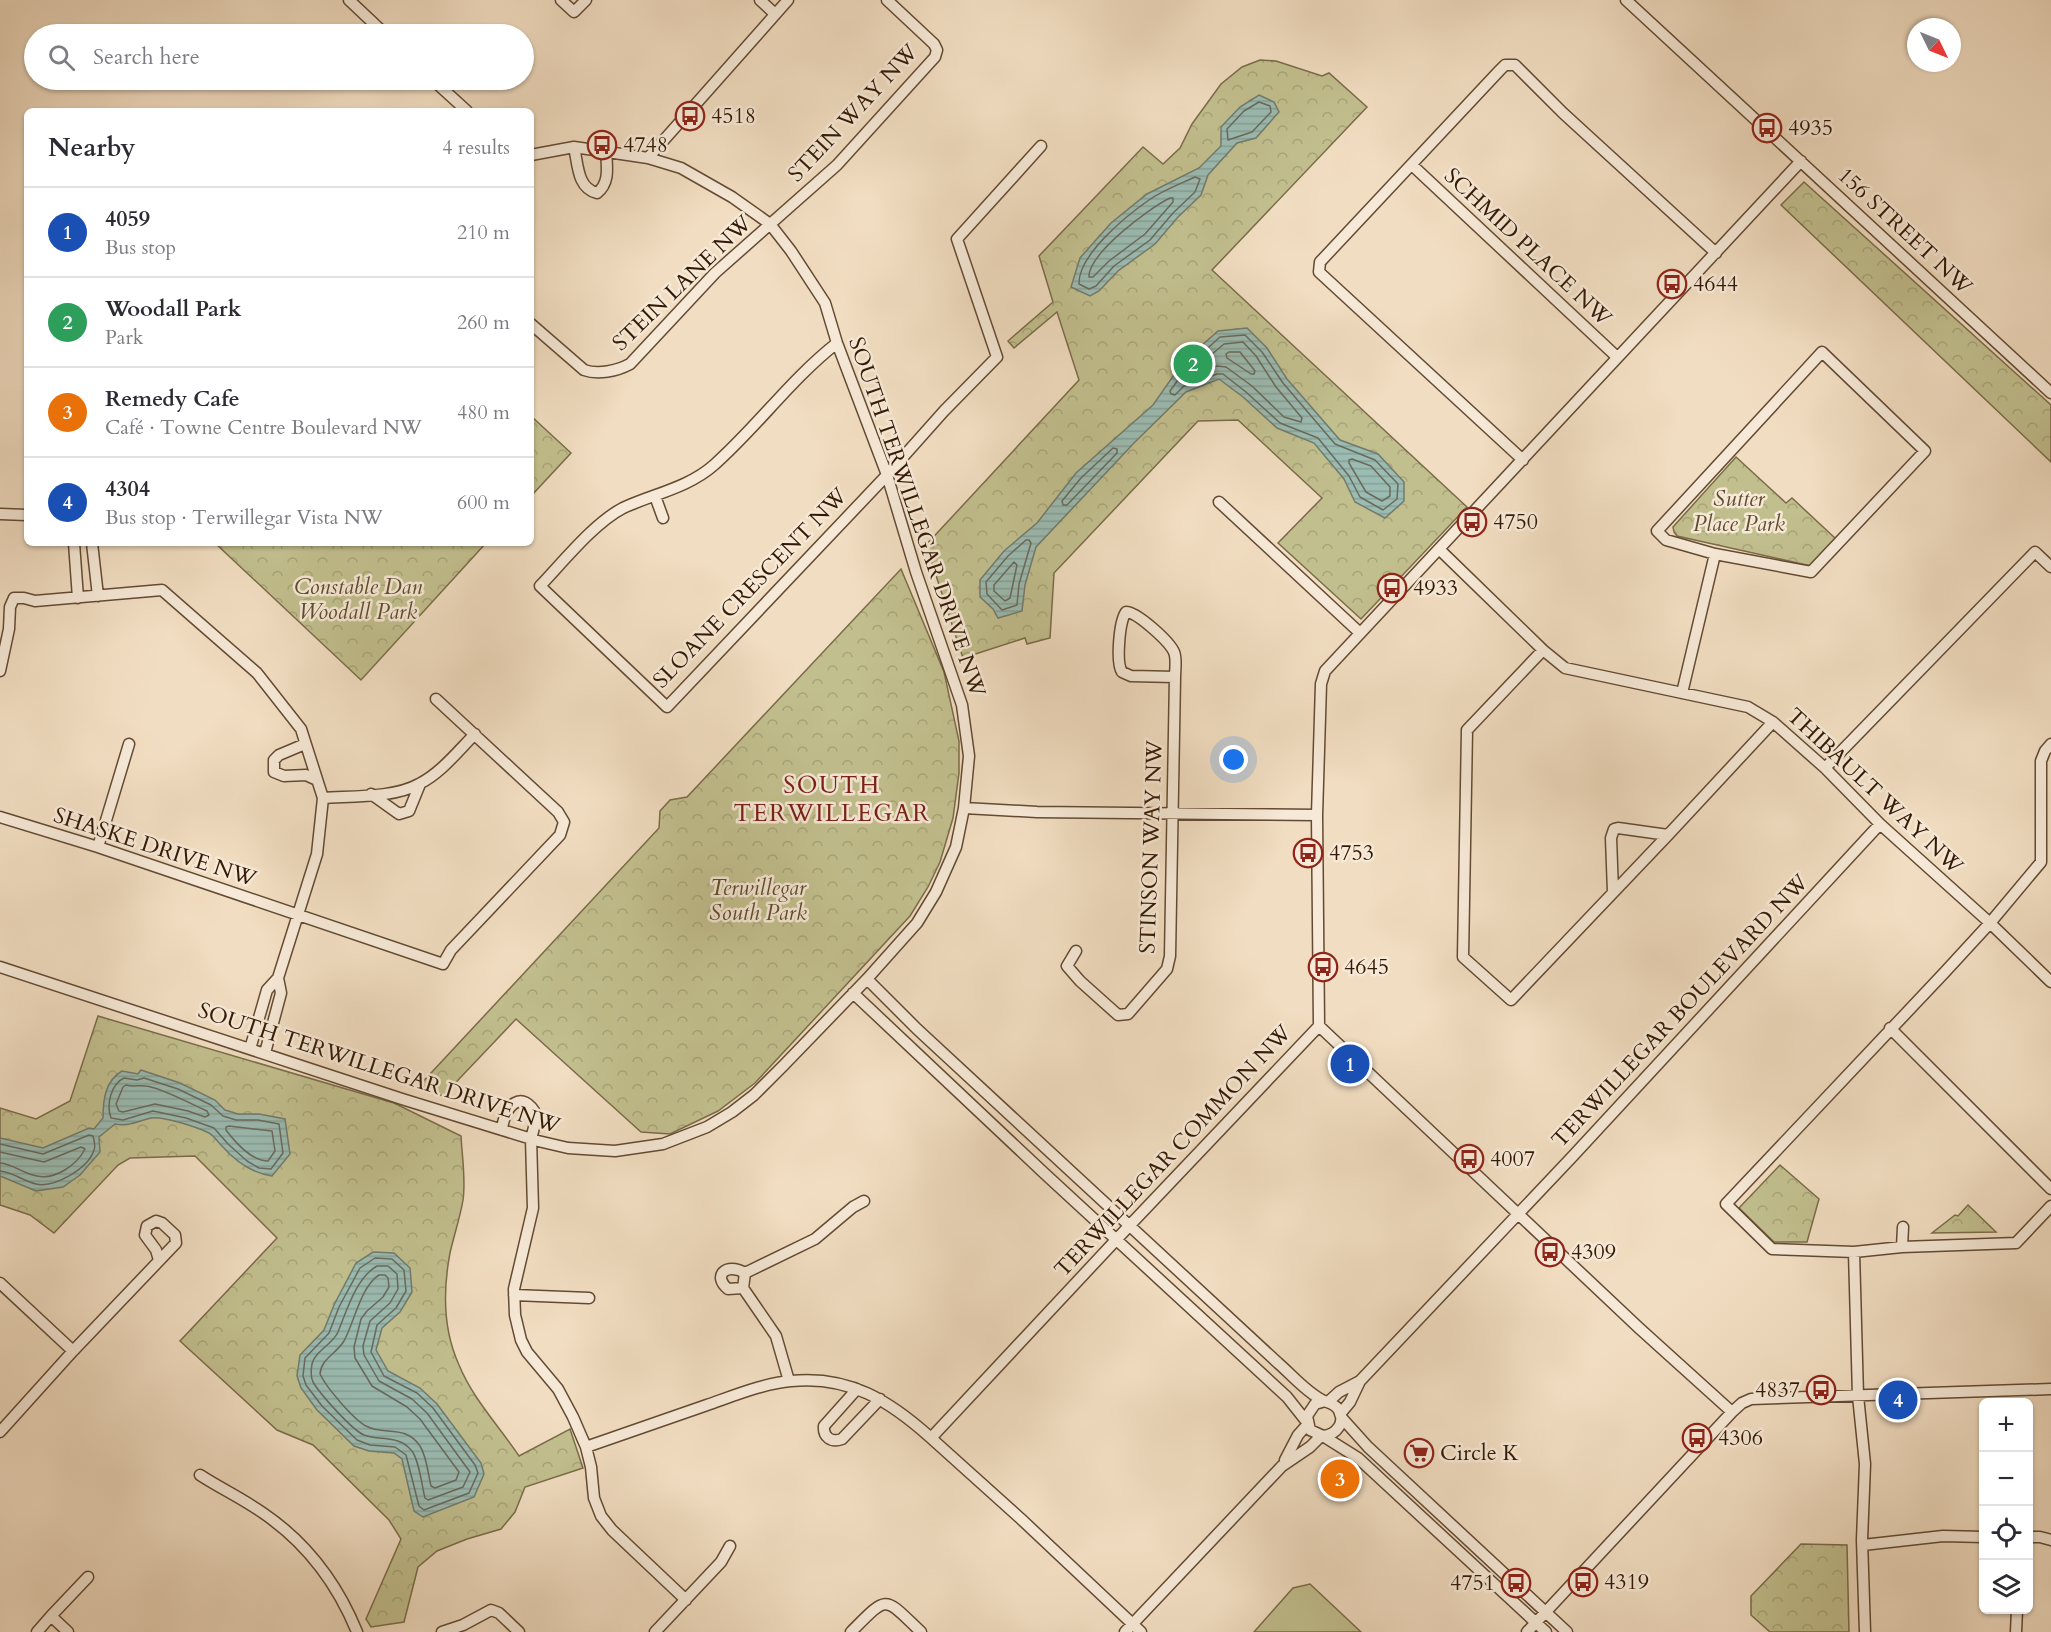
<!DOCTYPE html>
<meta charset="utf-8">
<style>
:root{--surface:#fff;--page:#f2f2f3;--text:#2b2b33;--muted:#7c7c81;--line:#e1e1e2;--accent:#7c3aed}
body{margin:0;font-family:Cardo,serif;background:var(--page);color:var(--text)}
.controls{position:absolute;right:18px;bottom:18px;display:grid;overflow:hidden;border-radius:9px;box-shadow:0 2px 4px #0004}
.controls button{width:54px;height:54px;display:grid;place-items:center;padding:0;border:0;border-bottom:2px solid var(--line);background:var(--surface);color:var(--text);font:30px sans-serif}
.compass{position:absolute;left:1907px;top:18px;width:54px;height:54px;border-radius:50%;background:var(--surface);box-shadow:0 2px 4px #0004;rotate:133deg}
.you{position:absolute;left:1234px;top:760px;width:21px;height:21px;margin:-15px;border:4px solid #fff;border-radius:50%;background:#1a73e8;box-shadow:0 0 0 9px #1a73e833}
.badge{display:grid;place-items:center;width:39px;height:39px;border-radius:50%;background:var(--accent);color:#fff;font-size:20px;font-weight:700}
.pin{position:absolute;translate:-50% -50%;border:3px solid #fff;box-shadow:0 2px 6px #0006}
.list{margin:0;padding:0;list-style:none}
h2{display:flex;justify-content:space-between;align-items:center;height:78px;margin:0;padding:0 24px;font-size:26px}
h2 small{font-size:20px;font-weight:400;color:var(--muted)}
.list li{display:grid;grid-template-columns:39px 1fr auto;gap:18px;align-items:center;box-sizing:border-box;height:90px;padding:0 24px;border-top:2px solid var(--line)}
.list b{display:block;font-size:22px;white-space:nowrap}
.list p{margin:0;font-size:20px;white-space:nowrap;color:var(--muted)}
.list em{font-size:20px;font-style:normal;color:var(--muted)}
.icon{flex:none;width:33px;height:33px;fill:none;stroke:currentColor;stroke-width:2;stroke-linecap:round;stroke-linejoin:round}
.map{position:relative;flex:none;width:2051px;height:1632px;overflow:hidden}
.search{position:absolute;background:var(--surface);box-shadow:0 2px 4px #0004;left:24px;top:24px;width:510px;height:66px;display:flex;align-items:center;gap:15px;box-sizing:border-box;padding:0 21px;border-radius:33px;color:var(--muted);font-size:22px}
.panel{position:absolute;background:var(--surface);box-shadow:0 2px 4px #0004;left:24px;top:108px;width:510px;height:438px;border-radius:9px}
.map>svg:first-child{display:block}
.park{fill:url(#park-crowns);stroke:#7b6c49;stroke-width:1.5}
.garden{fill:#c2bf8e;stroke:#7b6c49;stroke-width:1.5}
.water{fill:url(#water-rules);stroke:#727b6d;stroke-width:1.5}
.lines{fill:none;stroke-linecap:round;stroke-linejoin:round}
.shore{stroke:#686a5c;stroke-width:1.5}
.minor-casing{stroke:#634a33;stroke-width:13}
.minor{stroke:#f6e9d7;stroke-width:10}
.labels{text-anchor:middle;dominant-baseline:central;stroke-width:5;stroke-linejoin:round;paint-order:stroke}
.street-label{font-size:22px;fill:#341904;stroke:#f6e9d7}
.poi-label{font-size:22px;fill:#341904;stroke:#f6e9d7;text-anchor:start}
.park-label{font-size:22px;font-style:italic;fill:#5f4b2d;stroke:#f6e9d7}
.neighbourhood-label{font-size:24px;letter-spacing:1.5px;fill:#7a1f14;stroke:#f6e9d7}
</style>
<div class="map">
<svg width="2051" height="1632" viewBox="0 0 2051 1632">
<defs>
<pattern id="park-crowns" width="20" height="18" patternUnits="userSpaceOnUse" patternTransform="scale(1.5)"><rect width="20" height="18" fill="#c2bf8e"/><path d="M2 6a3 3 0 1 1 6 0M12 15a3 3 0 1 1 6 0" fill="none" stroke="#a7a479"/></pattern>
<pattern id="water-rules" width="6" height="5" patternUnits="userSpaceOnUse" patternTransform="scale(1.5)"><rect width="6" height="5" fill="#9bbcb3"/><path d="M0 2.5h6" fill="none" stroke="#86a198"/></pattern>
</defs>
<rect width="100%" height="100%" fill="#f1ddc1"/>
<filter id="stains"><feTurbulence type="fractalNoise" baseFrequency=".00333" numOctaves="4"/><feColorMatrix values="0 0 0 0 .2 0 0 0 0 .09 0 0 0 0 .02 0 0 0 .5 -.17"/></filter>
<radialGradient id="worn" r=".72"><stop offset=".6" stop-color="#630" stop-opacity="0"/><stop offset="1" stop-color="#630" stop-opacity=".3"/></radialGradient>
<path class="park" d="M1260,60L1276,61L1322,76L1329,73L1367,107L1212,270L1467,507L1361,619L1278,543L1322,498L1238,420L1198,421L1054,573L1050,638L1027,644L1025,638L963,658L926,545L1079,380L1057,312L1014,348L1008,341L1053,302L1039,256L1143,147L1163,164L1180,148L1192,124L1221,84L1242,67Z
M1804,182L2051,405V462L1781,205Z
M531,416L571,453L531,496Z
M1736,457L1786,503L1792,498L1836,539L1811,566L1677,536L1674,532L1673,527Z
M215,543H486L361,680Z
M901,569L944,672L959,741V773L953,818L940,862L928,887L910,916L755,1083L718,1111L670,1134L641,1132L516,1019L443,1096L418,1087L659,828L660,811L670,800L687,797Z
M98,1016L394,1103L461,1136C462,1156 466,1180 463,1200C460,1218 454,1235 450,1253C443,1290 443,1330 459,1365C473,1399 499,1426 519,1456L570,1429L583,1468L525,1487L515,1512L501,1529L467,1539L437,1551L418,1567L404,1622L371,1627L366,1619L401,1539L389,1520L313,1445L277,1430L180,1341L277,1238L195,1156L130,1158L118,1165L54,1233L30,1215L0,1205V1108L36,1119L70,1101Z
M1780,1165L1819,1199L1807,1242H1774L1739,1208Z
M1968,1205L1996,1232L1932,1233L1955,1215L1958,1216Z
M1801,1544L1847,1545L1849,1632H1770L1751,1615V1596Z"/>
<path class="garden" d="M1310,1584L1361,1632H1254L1293,1588Z"/>
<path class="water" d="M1259,95L1274,102L1279,112L1256,138L1237,143L1208,175L1201,195L1178,217L1155,244L1118,271L1099,291L1090,296L1071,287L1080,258L1111,223L1147,194L1199,168L1221,146V127L1240,107Z
M1247,328L1267,348L1287,379L1340,440L1378,454L1404,482V501L1385,518L1355,502L1344,479L1314,443L1277,428L1243,397L1219,379L1186,392L1134,443L1036,547L1025,585L1022,611L998,618L993,609L980,597V580L1004,551L1037,523L1076,473L1153,405L1183,362L1218,331Z
M141,1070L180,1083L215,1100L225,1110L238,1114H259L285,1119L290,1154L272,1176C252,1173 236,1162 222,1146C218,1142 214,1136 209,1133C197,1127 163,1116 151,1118C138,1121 128,1127 115,1124L99,1137L100,1152L80,1175L63,1187L36,1191L0,1176V1138L43,1148L89,1128L94,1129L103,1118C103,1100 105,1081 122,1071L138,1074Z
M373,1252L394,1253L410,1268L412,1292L400,1312L382,1328L376,1350L388,1371L420,1388L437,1404L481,1463L484,1474L474,1497L423,1517L414,1511L402,1459L394,1453L369,1451L354,1446L317,1410L301,1388L297,1376L300,1355L324,1330L334,1305L356,1263Z"/>
<g class="lines">
<path class="shore" d="M1259,102L1270,106L1271,112L1252,132L1228,140L1227,129L1244,111Z
M1195,177L1200,179L1195,192L1173,213L1150,240L1114,266L1096,286L1089,289L1079,284C1078,255 1126,216 1149,200C1163,190 1180,184 1195,177Z
M1170,198H1173V202L1145,234L1109,261L1093,277H1089C1088,254 1149,208 1170,198Z
M1245,335L1262,352L1283,383L1335,444L1375,460L1398,484L1397,499L1383,510L1360,497L1349,476L1318,438L1280,423L1246,392L1223,374H1217L1184,386L1175,395L1171,394L1170,391L1188,366L1220,337Z
M1243,342L1256,356L1276,387L1302,418L1301,422L1284,417L1252,386L1226,367L1217,366L1201,371L1198,370V366L1224,344Z
M1229,352H1240L1255,371L1254,374H1251L1227,358L1226,354Z
M1113,448L1117,449V453L1067,505H1063L1062,501L1081,478Z
M1352,459L1371,466L1390,487V496L1382,501L1366,492L1349,463V460Z
M1026,540H1029L1031,543L1019,584L1017,605L1002,610L987,594L986,582L1008,556Z
M1014,562L1017,565L1010,598L1005,601L994,591V585Z
M124,1078L137,1080L144,1078L178,1089L211,1105L223,1116L236,1120H258L279,1124L283,1153L271,1169L259,1168L247,1161L228,1144L214,1128L186,1118L153,1111L123,1120L111,1118C106,1105 111,1084 124,1078Z
M126,1085C133,1087 138,1085 145,1086C158,1086 193,1105 207,1111L209,1115L205,1117L188,1111L155,1104L123,1112L119,1111L116,1104L123,1087Z
M229,1126L272,1131L275,1151L268,1161C252,1161 235,1142 226,1130V1127Z
M0,1144L43,1154L89,1135L93,1136C94,1140 96,1146 94,1150C88,1169 54,1188 36,1184C23,1181 13,1172 0,1171
M0,1152L44,1162L81,1147L85,1149C77,1165 55,1180 37,1176C24,1174 13,1164 0,1163
M375,1258L392,1259L404,1270L406,1291L396,1308L377,1325L371,1352L384,1376L417,1393L433,1408L475,1465L478,1473L469,1493L424,1510L419,1506L406,1455L395,1447L370,1445L357,1440L322,1406L306,1385L303,1376L305,1358L329,1333L339,1307L360,1268Z
M377,1266H388L397,1274L398,1289L390,1303L370,1321L363,1346L364,1355L379,1381L412,1399L427,1413L470,1472L463,1487L428,1500L425,1498C422,1487 419,1458 411,1450C399,1435 380,1441 364,1435C352,1430 320,1394 313,1382C310,1376 311,1370 312,1364C315,1351 333,1344 338,1332C347,1310 356,1278 377,1266Z
M379,1275H385L388,1278L389,1287L383,1297L367,1311L361,1319L354,1347L355,1358L372,1386L407,1407L420,1419L459,1472L456,1480L435,1488L431,1486C428,1474 427,1457 420,1446C405,1424 384,1436 366,1426C353,1419 326,1387 320,1374C321,1359 336,1354 344,1341C354,1323 361,1286 379,1275Z"/>
<g class="minor-casing">
<path id="minor" d="M349,0L385,34
M561,0L574,12L586,0
M760,0L774,13
M1626,0L2051,393
M433,80L467,111
M574,147C578,164 577,188 597,193C610,183 607,167 606,152
M648,158L788,0
M1412,165L1617,357
M531,324L584,370C598,375 617,371 630,364L715,273L837,165L935,57L937,50L934,44L887,0
M837,343C791,379 757,427 714,465C688,488 653,494 623,508C594,523 563,562 540,586L667,707L887,475L944,411L997,357L957,239L1041,146
M1822,352L1925,451L1811,572L1715,554L1666,540L1657,531Z
M1523,460L1319,272L1320,262L1500,70L1505,65H1515L1563,113L1716,253
M655,496L663,518
M1219,502L1360,633
M0,514L27,515
M74,543L78,598
M92,543L98,596
M1439,549L1543,650L1565,668L1748,707L1773,722L1825,768L1880,824L1990,923L2051,982
M1543,650L1467,730L1463,957L1511,1000L1668,835L1773,722
M0,671L9,629L10,607L14,598H24L35,601L162,590L257,673L301,729L323,798L317,854L278,978L281,993L265,1053
M1682,693L1715,554
M305,744L279,755L274,760V772L284,776L306,775L317,780
M2051,744L2045,751L2041,761V862L1990,923L1944,973L1726,1204L1772,1249L1854,1252L1902,1247L2016,1243L2051,1206
M1825,768L2035,552L2051,567
M371,794L399,814L409,811L420,784
M323,798C352,796 394,798 419,784C441,773 458,751 475,734
M964,808L1037,812L1317,815
M0,817L98,847L443,964L451,950L560,835L564,822L558,812L436,699
M98,847L129,744
M1613,892L1611,838L1614,829L1618,828L1668,835
M1076,951L1067,966L1080,981L1118,1015L1128,1014L1167,969L1170,956L1175,677C1175,669 1177,659 1174,652C1169,641 1137,612 1126,612C1119,622 1116,663 1122,672L1131,676L1175,677
M0,967L402,1099L538,1141L568,1148L615,1151L663,1144L707,1127L732,1112L754,1095L784,1065L867,979L917,923L936,892L956,847L964,808L969,756L962,705L916,572L887,475L837,343L825,303L791,251L770,224L732,197L681,168L648,158L574,147L531,155
M867,979L917,1029L1278,1363C1292,1375 1305,1391 1322,1400C1328,1403 1334,1403 1338,1409C1347,1422 1336,1435 1323,1436L1310,1430L1307,1416L1315,1404L1325,1401
M853,993L1044,1173L1287,1397L1306,1421
M1319,1026L1317,815L1321,684L1325,671L1801,161
M1319,1026L1639,1328L1732,1412L1527,1632
M1890,1028L2051,1189
M250,1049L267,990L278,978
M502,1130C504,1106 522,1087 537,1116L531,1139L533,1208L514,1289L515,1315L521,1340L527,1352L558,1389L573,1417L586,1447L591,1467L594,1498L601,1516L612,1530L686,1600
M1902,1247L1903,1227
M1854,1252L1858,1396L1865,1464L1862,1540L1865,1632
M0,1283L73,1351
M743,1288L728,1289C712,1276 726,1262 745,1273
M514,1295L589,1298
M789,1381L776,1336L743,1288L745,1273L815,1239L853,1207L864,1201
M857,1389L824,1426C823,1437 831,1443 842,1439L880,1399
M1328,1402L1339,1392L1360,1381
M1732,1412L1742,1403L1751,1399L2051,1389
M1340,1414L1350,1402L1360,1381L1572,1157L1880,824
M1341,1417L1368,1447L1567,1632
M0,1432L73,1351L176,1243L175,1235L162,1223L156,1221L147,1226L145,1235L156,1250L159,1260
M1323,1436L1358,1458L1546,1632
M586,1447C626,1433 667,1419 707,1405C733,1396 765,1383 791,1381C849,1375 890,1401 931,1438
M1285,1460L1298,1435L1307,1425
M200,1475C220,1488 243,1499 263,1513C307,1543 337,1583 357,1632
M2028,1537H2040L2051,1540
M1863,1545L1943,1536L1984,1537
M51,1616L88,1577
M37,1632L51,1616L68,1632
M442,1632L463,1625L491,1610L499,1613L519,1632
M655,1632L721,1562L730,1546
M851,1632C889,1594 883,1596 921,1632
M1125,1632L1282,1466L1310,1447L1321,1436
M1141,1632L1021,1519L931,1438L1130,1225L1319,1026
M2016,1632L2017,1610"/>
</g>
<use href="#minor" class="minor"/>
</g>
<defs>
<g id="bus-ring" transform="scale(1.5)"><circle r="9.5" fill="#f6e9d7" stroke="#8f2418" stroke-width="1.5"/><path d="M-5-6H5V4H4V6H2V4H-2V6H-4V4H-5ZM-3.5-4V0h7V-4ZM-3.5 1.2v1.5H-2V1.2ZM2 1.2v1.5H3.5V1.2Z" fill="#8f2418"/></g>
<g id="supermarket-ring" transform="scale(1.5)"><circle r="9.5" fill="#f6e9d7" stroke="#8f2418" stroke-width="1.5"/><path d="M-6-5.5h2.5l.6 2H6L4.5 2H-2.5L-4.4-4H-6ZM-1.5 3.2a1.3 1.3 0 1 0 .1 0ZM3 3.2a1.3 1.3 0 1 0 .1 0Z" fill="#8f2418"/></g>
</defs>
<g fill-rule="evenodd">
<use href="#bus-ring" x="690" y="116"/>
<use href="#bus-ring" x="1767" y="128"/>
<use href="#bus-ring" x="602" y="145"/>
<use href="#bus-ring" x="1672" y="284"/>
<use href="#bus-ring" x="1472" y="522"/>
<use href="#bus-ring" x="1392" y="588"/>
<use href="#bus-ring" x="1308" y="853"/>
<use href="#bus-ring" x="1323" y="967"/>
<use href="#bus-ring" x="1469" y="1159"/>
<use href="#bus-ring" x="1550" y="1252"/>
<use href="#bus-ring" x="1821" y="1390"/>
<use href="#bus-ring" x="1697" y="1438"/>
<use href="#supermarket-ring" x="1419" y="1453"/>
<use href="#bus-ring" x="1583" y="1582"/>
<use href="#bus-ring" x="1516" y="1583"/>
</g>
<g class="labels">
<g class="street-label">
<text transform="translate(853 113) rotate(-47)">STEIN WAY NW</text>
<text transform="translate(1905 231) rotate(43)">156 STREET NW</text>
<text transform="translate(1528 247) rotate(43)">SCHMID PLACE NW</text>
<text transform="translate(682 283) rotate(-44)">STEIN LANE NW</text>
<text transform="translate(917 517) rotate(71)">SOUTH TERWILLEGAR DRIVE NW</text>
<text transform="translate(750 588) rotate(-46)">SLOANE CRESCENT NW</text>
<text transform="translate(1875 791) rotate(43)">THIBAULT WAY NW</text>
<text transform="translate(155 847) rotate(18)">SHASKE DRIVE NW</text>
<text transform="translate(1151 847) rotate(-88)">STINSON WAY NW</text>
<text transform="translate(1680 1011) rotate(-47)">TERWILLEGAR BOULEVARD NW</text>
<text transform="translate(379 1068) rotate(18)">SOUTH TERWILLEGAR DRIVE NW</text>
<text transform="translate(1173 1151) rotate(-47)">TERWILLEGAR COMMON NW</text>
</g>
<g class="poi-label">
<text x="711" y="116">4518</text>
<text x="1788" y="128">4935</text>
<text x="623" y="145">4748</text>
<text x="1693" y="284">4644</text>
<text x="1493" y="522">4750</text>
<text x="1413" y="588">4933</text>
<text x="1329" y="853">4753</text>
<text x="1344" y="967">4645</text>
<text x="1490" y="1159">4007</text>
<text x="1571" y="1252">4309</text>
<text x="1800" y="1390" text-anchor="end">4837</text>
<text x="1718" y="1438">4306</text>
<text x="1440" y="1453">Circle K</text>
<text x="1604" y="1582">4319</text>
<text x="1495" y="1583" text-anchor="end">4751</text>
</g>
<g class="park-label">
<text x="1739" y="499">Sutter<tspan x="1739" dy="25">Place Park</tspan></text>
<text x="358" y="587">Constable Dan<tspan x="358" dy="25">Woodall Park</tspan></text>
<text x="758" y="888">Terwillegar<tspan x="758" dy="25">South Park</tspan></text>
</g>
<g class="neighbourhood-label">
<text x="832" y="785">SOUTH<tspan x="832" dy="28">TERWILLEGAR</tspan></text>
</g>
</g>
<rect width="100%" height="100%" filter="url(#stains)"/>
<rect width="100%" height="100%" fill="url(#worn)"/>
</svg>
<div class="controls">
<button>+</button>
<button>−</button>
<button><svg class="icon" aria-label="locate" viewBox="0 0 24 24"><circle cx="12" cy="12" r="6"/><path d="M12 2v4M12 18v4M2 12h4M18 12h4"/></svg></button>
<button><svg class="icon" aria-label="layers" viewBox="0 0 24 24"><path d="M12 4l9 5-9 5-9-5zM3 14l9 5 9-5"/></svg></button>
</div>
<svg class="compass" viewBox="-18 -18 36 36"><path d="M0-13l5 13h-10z" fill="#e53935"/><path d="M0 13l5-13h-10z" fill="#7c7c81"/></svg>
<div class="you"></div>
<div class="pin badge" style="left:1350px;top:1064px;background:#1a4fb4">1</div>
<div class="pin badge" style="left:1193px;top:364px;background:#2e9e5b">2</div>
<div class="pin badge" style="left:1340px;top:1479px;background:#e8710a">3</div>
<div class="pin badge" style="left:1898px;top:1400px;background:#1a4fb4">4</div>
<div class="search"><svg class="icon" aria-label="search" viewBox="0 0 24 24"><circle cx="10" cy="10" r="6"/><path d="M15 15l6 6"/></svg>Search here</div>
<section class="panel">
<h2>Nearby<small>4 results</small></h2>
<ul class="list">
<li><span class="badge" style="background:#1a4fb4">1</span><div><b>4059</b><p>Bus stop</p></div><em>210 m</em></li>
<li><span class="badge" style="background:#2e9e5b">2</span><div><b>Woodall Park</b><p>Park</p></div><em>260 m</em></li>
<li><span class="badge" style="background:#e8710a">3</span><div><b>Remedy Cafe</b><p>Café · Towne Centre Boulevard NW</p></div><em>480 m</em></li>
<li><span class="badge" style="background:#1a4fb4">4</span><div><b>4304</b><p>Bus stop · Terwillegar Vista NW</p></div><em>600 m</em></li>
</ul>
</section>
</div>
